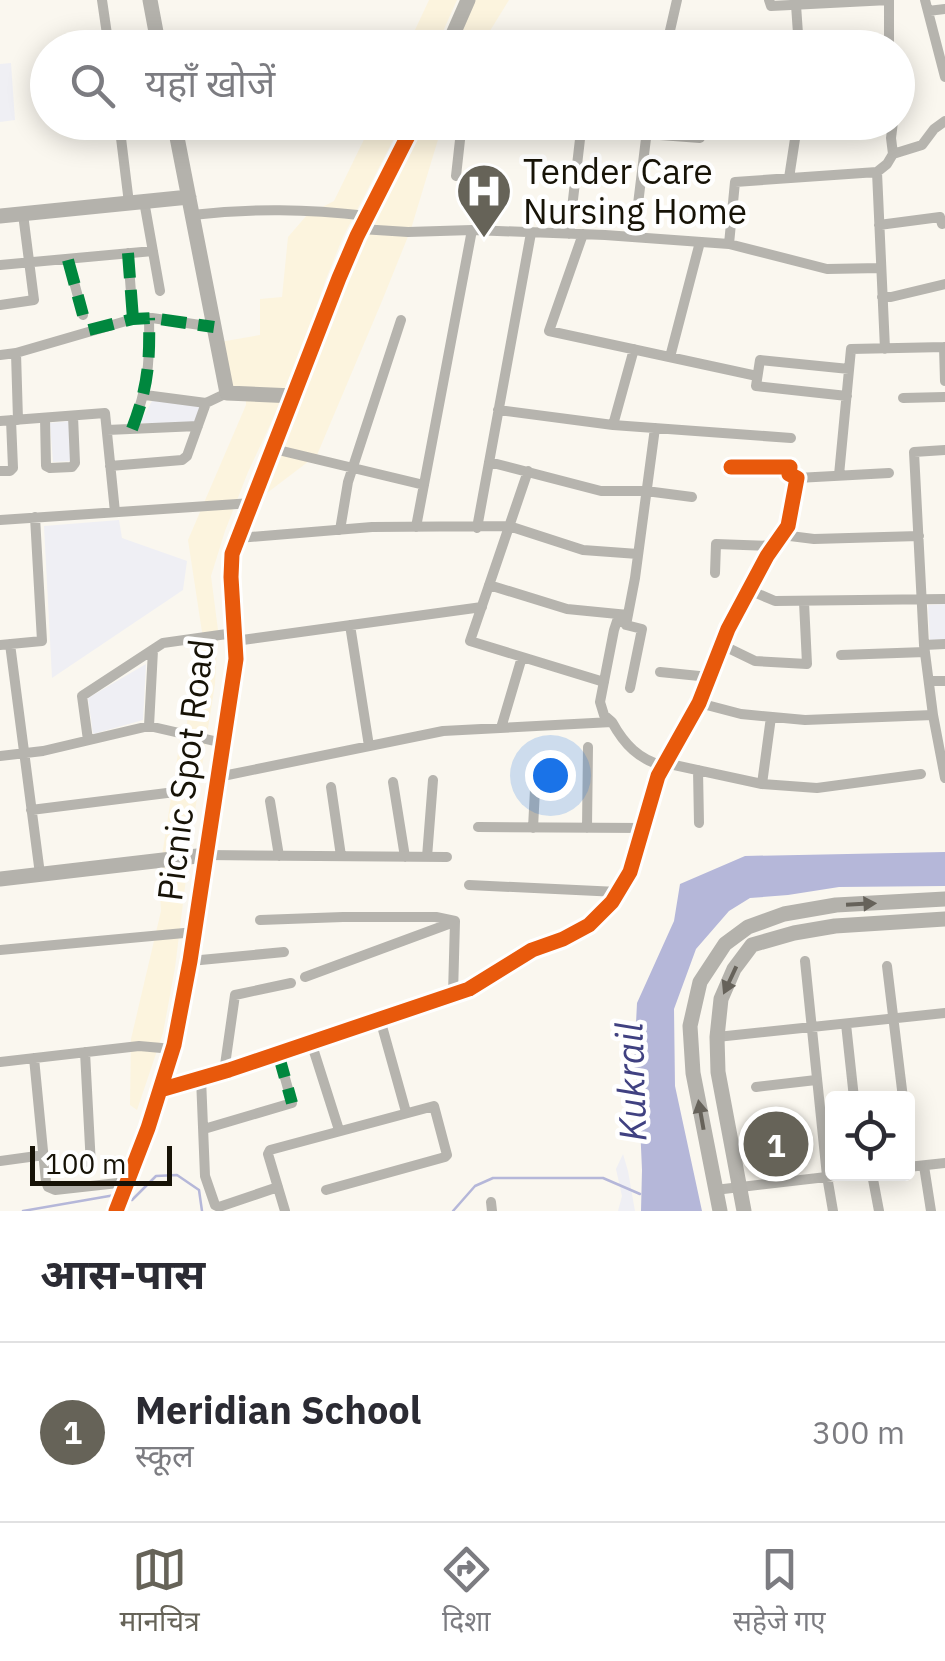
<!DOCTYPE html>
<html lang="hi">
<meta charset="utf-8">
<style>
:root{--surface:#fff;--page:#f7f7f7;--text:#2b2b33;--muted:#7c7c81;--line:#e1e1e2;--accent:#666358}
body{margin:0;font-family:"IBM Plex Sans","Noto Sans Devanagari",sans-serif;background:var(--page);color:var(--text)}
.controls{position:absolute;right:30px;bottom:30px;display:grid;overflow:hidden;border-radius:10px;box-shadow:0 5px 25px #0003}
.controls button{width:90px;height:90px;display:grid;place-items:center;padding:0;border:0;border-bottom:2px solid var(--line);background:var(--surface);color:var(--text);font:50px sans-serif}
.scale{position:absolute;left:30px;bottom:25px;width:142px;box-sizing:border-box;padding-left:10px;border:5px solid #171307;border-top:0;font-size:28px;line-height:35px;white-space:nowrap;color:#171307;-webkit-text-stroke:8px #fff;paint-order:stroke}
.you{position:absolute;left:550px;top:775px;width:35px;height:35px;margin:-25px;border:8px solid #fff;border-radius:50%;background:#1a73e8;box-shadow:0 0 0 15px #1a73e833}
.badge{display:grid;place-items:center;width:65px;height:65px;border-radius:50%;background:var(--accent);color:#fff;font-size:32px;font-weight:700}
.pin{position:absolute;translate:-50% -50%;border:5px solid #fff;box-shadow:0 2px 10px #0006}
.list{margin:0;padding:0;list-style:none}
h2{display:flex;justify-content:space-between;align-items:center;height:130px;margin:0;padding:0 40px;font-size:42px}
h2 small{font-size:32px;font-weight:400;color:var(--muted)}
.list li{display:grid;grid-template-columns:65px 1fr auto;gap:30px;align-items:center;box-sizing:border-box;height:180px;padding:0 40px;border-top:2px solid var(--line)}
.list b{display:block;font-size:38px;white-space:nowrap}
.list p{margin:0;font-size:32px;white-space:nowrap;color:var(--muted)}
.list em{font-size:32px;font-style:normal;color:var(--muted)}
.icon{flex:none;width:55px;height:55px;fill:none;stroke:currentColor;stroke-width:2;stroke-linecap:round;stroke-linejoin:round}
.map{position:relative;flex:none;width:945px;height:1211px;overflow:hidden}
.search{position:absolute;background:var(--surface);box-shadow:0 5px 25px #0003;left:30px;right:30px;top:30px;height:110px;display:flex;align-items:center;gap:25px;box-sizing:border-box;padding:0 35px;border-radius:55px;color:var(--muted);font-size:38px}
.sheet{height:310px;background:var(--surface)}
nav{display:flex;justify-content:space-around;align-items:center;box-sizing:border-box;height:140px;border-top:2px solid var(--line);background:var(--surface);font-size:28px;color:var(--muted)}
nav a{display:grid;justify-items:center;gap:5px}
nav .on{color:var(--accent)}
.map>svg:first-child{display:block}
.built{fill:#fcf4de}
.green{fill:#efeff4}
.water{fill:#b5b7d9}
.lines{fill:none;stroke-linecap:round;stroke-linejoin:round}
.stream{stroke:#b5b7d9;stroke-width:2.5}
.street{stroke:#b6b4ae;stroke-width:10}
.secondary{stroke:#b4b2ac;stroke-width:15}
.quiet{stroke:#00873e;stroke-width:12;stroke-dasharray:25 12;stroke-linecap:butt}
.cycleway-casing{stroke:#fff;stroke-width:21}
.cycleway{stroke:#e8590c;stroke-width:15}
.oneway{fill:#66625a}
.labels{text-anchor:middle;dominant-baseline:central;stroke-width:9;stroke-linejoin:round;paint-order:stroke}
.poi-label{font-size:35px;fill:#171307;stroke:#fff;text-anchor:start}
.street-label{font-size:35px;fill:#171307;stroke:#fff}
.water-label{font-size:38px;font-style:italic;fill:#404181;stroke:#fff}
</style>
<div class="map">
<svg width="945" height="1211" viewBox="0 0 945 1211">
<rect width="100%" height="100%" fill="#faf7ef"/>
<path class="built" d="M429,0H457L436,47H407Z
M472,0H509L480,47L449,48Z
M372,123H402L343,237L326,279L292,378L248,472L225,531L211,576L218,630L215,684L192,830L175,968L163,1033L137,1110L130,1105L131,1039L161,911L159,875L180,740L186,729L202,632L188,540L246,405V401L227,396L214,343L260,335V299L282,297L288,237L307,215L334,201Z
M417,123H443L411,229L382,301L317,455L263,496L261,489L354,249Z"/>
<path class="green" d="M11,63L15,120L0,122V64Z
M153,399L200,406L195,423H140Z
M69,421L71,461L53,462L50,423Z
M119,520L122,538L187,561L183,590L52,678L44,526Z
M945,604V641L930,642L928,605Z
M146,664L143,720L93,734L88,698Z
M623,1154L628,1171L635,1211H618L622,1196L616,1169Z"/>
<path class="water" d="M945,852V886L839,887L788,895L750,898L729,911L696,949L674,1009L675,1086L702,1211H641L642,1170L639,1102L634,1064L637,1003L674,921L680,884L745,856Z"/>
<g class="lines">
<path class="stream" d="M128,1199L132,1200L156,1176L177,1175L199,1190L202,1211
M23,1211L115,1195
M453,1211L475,1186L493,1178H603L640,1194"/>
<path class="street" d="M102,0L109,48
M769,0L771,6L889,0V48
M925,0L945,77
M796,5L799,48
M928,11L945,9
M666,48L677,0
M119,122L129,203
M647,134L700,138L702,122
M893,154L891,138L893,122
M877,172L885,349
M456,176L462,122
M789,178L795,139L794,122
M144,201L160,291
M192,215C254,208 306,209 368,216
M879,225L940,217L942,224L945,223
M361,229L408,232L472,230L605,235L729,244L827,269L881,268
M569,234L582,122
M583,234L549,331L757,376
M634,237L648,122
M729,244L735,182L877,172L887,164L893,154L922,145L934,129L945,121
M128,253L133,319
M68,260L83,315
M0,265L153,251
M882,297H891L945,284
M0,305L34,300L23,214
M944,347L945,381
M16,353L18,420
M0,355L16,353L133,319L152,318L214,327
M670,357L700,242
M145,395L206,403
M847,396L756,386L760,360L849,369
M903,398L945,397
M498,410L613,425L791,438
M45,418L46,466L50,468L72,467L75,463L73,416
M0,421L105,413L115,512
M613,425L634,349
M132,429C148,387 150,363 149,318
M107,430L198,426
M274,449L424,485
M945,450L914,452L924,645L933,715L945,778
M489,462L601,491H646L692,497
M110,466L182,460L187,456L206,403L227,393
M0,471H10L13,468L11,420
M528,471L470,641L604,682
M839,475L851,349L945,347
M797,478L889,473
M0,520L252,503
M416,527L472,230
M477,528L531,233
M340,530L348,482L401,320
M782,535L814,539L919,536
M238,538L372,527L509,526L583,550L638,554
M715,573L716,544L774,546
M489,585L567,609L628,615
M749,590L775,601L945,599
M350,625L369,746
M235,641L482,607
M10,644L40,874
M0,645L42,641L35,517
M722,645L755,661L807,664L804,602
M924,645L945,644
M841,655L925,652
M660,672L709,677
M929,681H945
M630,688L642,629L626,625L635,578L655,428
M699,703L741,714L805,720L933,715
M612,722L604,715L600,702L614,630L617,621L626,623
M149,726L153,650
M501,728L522,657
M88,740L82,696L163,643L234,633
M0,756L43,751L149,726L223,743
M665,763L762,784L817,788L921,774
M698,770L699,823
M218,777L443,731L612,722C624,744 639,760 664,766
M393,782L405,857
M762,784L771,717
M331,787L341,856
M270,801L279,856
M31,810L191,790
M478,827L643,828
M533,828L536,770
M587,828L588,747
M206,855L447,857
M427,857L433,780
M469,885L618,892
M260,920L343,917H436L455,921
M0,950L195,932
M190,961L284,952
M805,961L827,1176L833,1211
M887,966L903,1098
M305,977L454,922
M453,994L455,921
M380,1019L406,1112
M846,1024L854,1098
M717,1037L945,1013
M311,1042L339,1130
M85,1052L91,1166
M34,1058L46,1182L48,1187L55,1190L127,1182
M0,1062L139,1046L173,1049
M224,1072L235,995L291,983
M201,1078L205,1176L215,1205L219,1207L278,1187
M756,1087L816,1080
M160,1090L229,1070L469,989L532,950L563,939L589,925L612,902L630,872L658,776L699,703L728,629L767,556L788,526L797,478L789,474L790,467H731
M204,1129L292,1103L278,1053
M908,1141L910,1167
M0,1161L44,1155
M924,1166L931,1211
M908,1167L945,1163
M872,1174L879,1211
M715,1190L852,1174
M491,1202L492,1211
M285,1211L268,1154L270,1150L434,1106L447,1155L445,1157L326,1190"/>
<path class="secondary" d="M150,0L159,48
M447,48L468,0
M174,122L227,393L294,396
M0,216L189,197
M0,879L206,855
M116,1211L148,1128L174,1045L190,961L236,659L231,577L232,554L339,278L357,236L415,122
M720,1211L693,1073L690,1026L700,982L725,944L748,927L784,914L836,905L945,899
M744,1211L718,1072L717,1037L721,999L734,969L752,945L794,933L835,926L945,919"/>
<path class="quiet" d="M128,253L133,319
M68,260L83,315
M89,330L133,319L152,318L214,327
M132,429C148,387 150,363 149,318
M278,1053L292,1103"/>
<g class="cycleway-casing">
<path id="cycleway" d="M160,1090L229,1070L469,989L532,950L563,939L589,925L612,902L630,872L658,776L699,703L728,629L767,556L788,526L797,478L789,474L790,467H731
M116,1211L148,1128L174,1045L190,961L236,659L231,577L232,554L339,278L357,236L415,122"/>
</g>
<use href="#cycleway" class="cycleway"/>
</g>
<defs><path id="oneway-solid" d="M-6-.8H1V-3.2L6.5 0L1 3.2V.8H-6Z" transform="scale(2.5)"/></defs>
<g class="oneway">
<use href="#oneway-solid" transform="translate(861 904) rotate(-3)"/>
<use href="#oneway-solid" transform="translate(730 980) rotate(115)"/>
<use href="#oneway-solid" transform="translate(701 1115) rotate(-100)"/>
</g>
<defs>
<g id="hospital-pin" transform="scale(2.875)"><path d="M0 17L-7.5 6A9.5 9.5 0 1 1 7.5 6Z" fill="#666358" stroke="#fff"/><path d="M-5-5h3v3.5h4V-5h3V5h-3V1.5h-4V5h-3Z" fill="#fff"/></g>
</defs>
<g fill-rule="evenodd">
<use href="#hospital-pin" x="484" y="191"/>
</g>
<g class="labels">
<g class="poi-label">
<text x="523" y="171">Tender Care<tspan x="523" dy="40">Nursing Home</tspan></text>
</g>
<g class="street-label">
<text transform="translate(185 770) rotate(-83)">Picnic Spot Road</text>
</g>
<g class="water-label">
<text transform="translate(630 1082) rotate(-92)">Kukrail</text>
</g>
</g>
</svg>
<div class="controls">
<button><svg class="icon" aria-label="locate" viewBox="0 0 24 24"><circle cx="12" cy="12" r="6"/><path d="M12 2v4M12 18v4M2 12h4M18 12h4"/></svg></button>
</div>
<div class="scale">100 m</div>
<div class="you"></div>
<div class="pin badge" style="left:776px;top:1144px">1</div>
<div class="search"><svg class="icon" aria-label="search" viewBox="0 0 24 24"><circle cx="10" cy="10" r="6"/><path d="M15 15l6 6"/></svg>यहाँ खोजें</div>
</div>
<section class="sheet">
<h2>आस-पास<small></small></h2>
<ul class="list">
<li><span class="badge">1</span><div><b>Meridian School</b><p>स्कूल</p></div><em>300 m</em></li>
</ul>
</section>
<nav>
<a class="on"><svg class="icon" aria-label="map" viewBox="0 0 24 24"><path d="M3 6l6-2 6 2 6-2v14l-6 2-6-2-6 2zM9 4v14M15 6v14"/></svg>मानचित्र</a>
<a><svg class="icon" aria-label="directions" viewBox="0 0 24 24"><path d="M12 3l9 9-9 9-9-9zM9 14v-3h6M13 9l2 2-2 2"/></svg>दिशा</a>
<a><svg class="icon" aria-label="saved" viewBox="0 0 24 24"><path d="M7 4h10v16l-5-4-5 4z"/></svg>सहेजे गए</a>
</nav>
